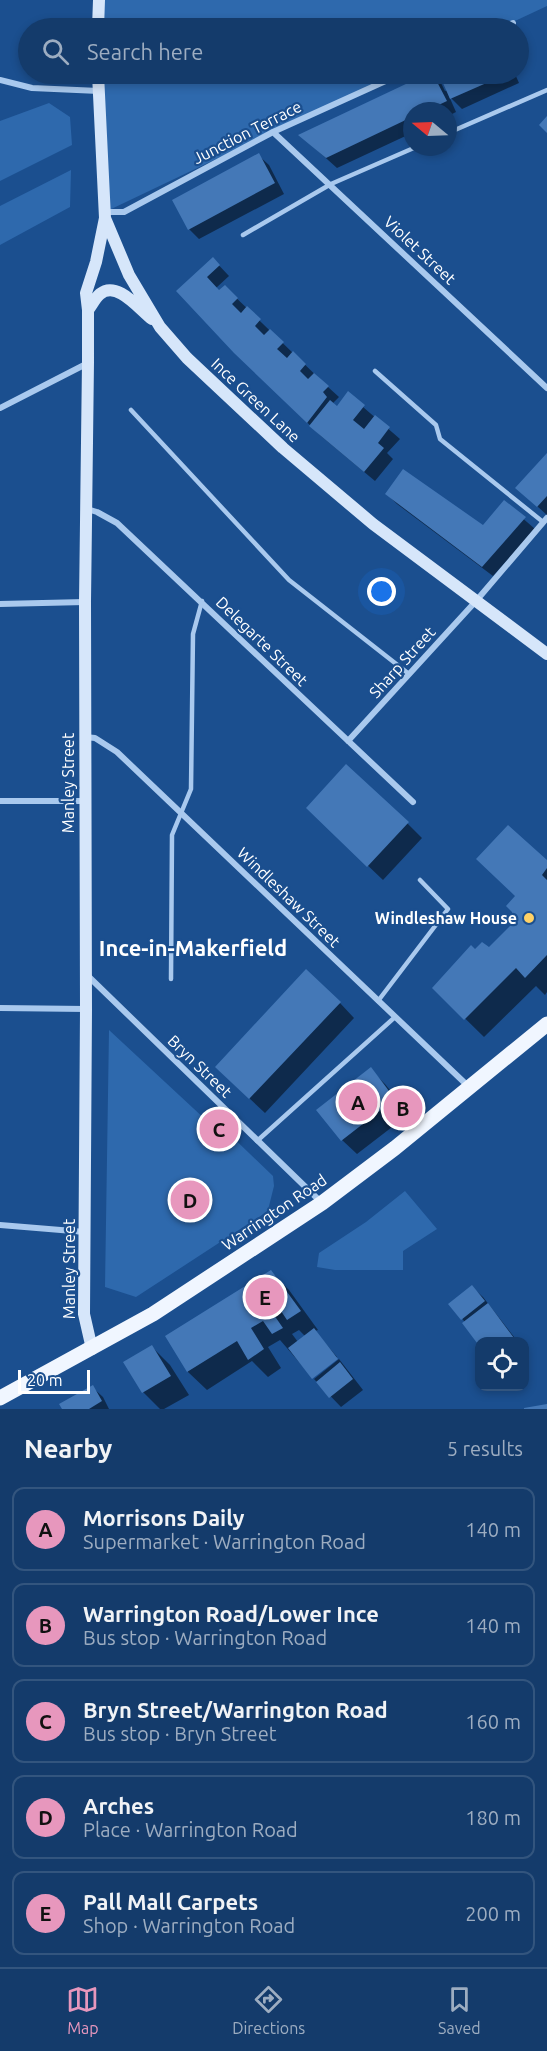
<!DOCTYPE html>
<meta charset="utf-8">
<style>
:root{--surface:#143b6b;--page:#214673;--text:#f1f3f6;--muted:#9dadc1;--line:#33557e;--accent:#e797bd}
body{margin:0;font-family:Ubuntu,sans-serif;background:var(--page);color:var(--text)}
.controls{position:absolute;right:18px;bottom:18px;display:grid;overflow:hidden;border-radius:12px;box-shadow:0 3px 9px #0003}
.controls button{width:54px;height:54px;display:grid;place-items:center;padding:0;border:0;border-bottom:2px solid var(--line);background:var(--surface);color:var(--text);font:30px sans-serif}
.compass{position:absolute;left:403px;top:102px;width:54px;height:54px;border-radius:50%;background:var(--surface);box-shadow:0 3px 9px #0003;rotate:289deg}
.scale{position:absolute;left:18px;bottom:15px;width:72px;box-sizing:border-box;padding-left:6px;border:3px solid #fff;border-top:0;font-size:16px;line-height:21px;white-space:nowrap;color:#fff;-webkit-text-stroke:4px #1b4f8f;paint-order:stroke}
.you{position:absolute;left:382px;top:592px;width:21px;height:21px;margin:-15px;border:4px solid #fff;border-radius:50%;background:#1a73e8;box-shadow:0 0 0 9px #1a73e833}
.badge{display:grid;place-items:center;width:39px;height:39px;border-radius:50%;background:var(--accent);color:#111;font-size:20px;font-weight:700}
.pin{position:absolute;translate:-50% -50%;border:3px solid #fff;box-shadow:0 2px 6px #0006}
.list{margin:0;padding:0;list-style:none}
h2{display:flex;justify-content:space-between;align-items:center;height:78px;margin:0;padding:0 24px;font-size:26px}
h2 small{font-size:20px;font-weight:400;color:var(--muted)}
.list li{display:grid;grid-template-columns:39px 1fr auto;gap:18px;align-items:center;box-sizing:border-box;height:84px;margin:0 12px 12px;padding:0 12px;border:2px solid var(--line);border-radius:12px}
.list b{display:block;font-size:22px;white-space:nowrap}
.list p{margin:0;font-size:20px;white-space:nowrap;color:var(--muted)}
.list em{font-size:20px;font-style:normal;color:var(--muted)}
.icon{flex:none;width:33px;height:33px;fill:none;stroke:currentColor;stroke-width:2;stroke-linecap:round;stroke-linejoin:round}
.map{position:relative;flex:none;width:547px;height:1409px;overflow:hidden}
.search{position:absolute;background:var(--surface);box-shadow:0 3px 9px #0003;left:18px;right:18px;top:18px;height:66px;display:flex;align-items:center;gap:15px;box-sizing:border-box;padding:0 21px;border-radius:33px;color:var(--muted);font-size:22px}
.sheet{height:558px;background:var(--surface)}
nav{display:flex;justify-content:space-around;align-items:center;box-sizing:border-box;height:84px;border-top:2px solid var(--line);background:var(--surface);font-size:16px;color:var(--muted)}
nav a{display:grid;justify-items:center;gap:3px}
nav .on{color:var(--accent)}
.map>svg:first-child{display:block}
.green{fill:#2e69ad}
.shadow{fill:#0007;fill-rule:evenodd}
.building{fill:#4478b7}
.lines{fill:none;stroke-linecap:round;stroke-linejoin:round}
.lane{stroke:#a9c9ee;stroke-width:4.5}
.street{stroke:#a9c9ee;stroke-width:6}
.secondary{stroke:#d6e6fa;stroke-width:12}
.primary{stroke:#f0f6ff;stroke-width:15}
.poi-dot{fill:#ffd166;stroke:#1b4f8f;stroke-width:2}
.labels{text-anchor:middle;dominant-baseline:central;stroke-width:4.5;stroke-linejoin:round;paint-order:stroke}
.street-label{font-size:16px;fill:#fff;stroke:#1b4f8f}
.poi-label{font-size:16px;font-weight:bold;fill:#fff;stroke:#1b4f8f;text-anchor:end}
.district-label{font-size:22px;font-weight:bold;fill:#fff;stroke:#1b4f8f}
</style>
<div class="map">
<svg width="547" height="1409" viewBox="0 0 547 1409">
<rect width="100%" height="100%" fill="#1b4f8f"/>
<path class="green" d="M99,0H547V6L500,28H98Z
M98,74H401L273,132L105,212Z
M49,103L70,117L72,145L0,181V121Z
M71,170L70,207L0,245V206Z
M109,1030L207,1121L222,1127L273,1176L274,1186L268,1210L265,1213L136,1297L105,1287Z
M405,1191L437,1229L403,1251V1270H335L317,1267L319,1253L366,1222Z"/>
<path class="shadow" d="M430,74L441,83L445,91L448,90L440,74H515L519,83L462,109L449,96L456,112L448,116V111H412V133L337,168L300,135Z
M258,155L269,165L284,194L199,239L189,229Z
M213,259L229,276L216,288L220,292L225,287L328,387L339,397L332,404L337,408L348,394L400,439L387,453L393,459L375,481L321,436L235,352L178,291Z
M547,455V515L528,498Z
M387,494L483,527L504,502L535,529L493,576L397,504Z
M323,823H407L422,838L383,880Z
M547,862V992L545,995L536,986L484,1037L434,988L475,952L489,950L513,925Z
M340,1003L354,1018L265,1113L231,1081Z
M370,1069L385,1084L409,1114L357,1154L342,1140Z
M271,1272L289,1290L318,1330L315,1331L337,1357L312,1377L280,1340L268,1347L281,1368L268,1377L252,1361L207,1390L188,1372L167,1337ZM299,1330L305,1336L298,1342L292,1334Z
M472,1287L483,1297L518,1342H480L451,1304Z
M152,1347L170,1365L189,1395L164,1409H160L143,1392Z
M339,1359L363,1390L341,1407L314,1379Z
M92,1387L103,1397L109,1409H64Z"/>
<path class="building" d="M427,74H433L447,101L426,111H412V117L326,158L298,135Z
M439,74H507L450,99Z
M547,116V133L539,125Z
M259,153L275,183L188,230L172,200Z
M213,257L220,265L207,277L219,290L225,285L238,298L232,304L241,313L247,306L261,319L255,326L264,335L270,329L284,342L277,349L287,358L293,351L306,364L300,371L308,379L314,373L329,386L323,392L327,397L307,423L234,353L176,291Z
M348,391L365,405L353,420L364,429L375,415L390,427L378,443L384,448L364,472L309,426L330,400L337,406Z
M547,453V496L537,507L515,488Z
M403,469L483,525L504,500L526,517L482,567L385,494Z
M346,764L409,822L367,867L306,808Z
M508,825L547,860V868L542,875L547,880V955L525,978L516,968L464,1020L432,988L471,945L475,949L482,942L489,947L512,924V912L506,906L515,896L476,859Z
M306,969L341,1002L249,1099L215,1067Z
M371,1067L395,1099L341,1141L316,1110Z
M271,1270L301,1311L287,1320L281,1311L274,1315L283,1328L272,1334L263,1321L251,1328L264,1349L248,1360L237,1341L187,1372L165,1336Z
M472,1285L485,1301L461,1320L448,1304Z
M488,1303L502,1322L517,1342H480V1347L462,1323Z
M314,1328L338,1359L312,1379L288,1348Z
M152,1345L171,1376L142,1393L123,1362Z
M340,1362L353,1379L329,1398L316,1382Z
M93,1385L102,1401L89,1409H62L59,1404Z
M547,1404V1409H524V1408Z"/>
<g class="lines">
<path class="lane" d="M448,133L547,90
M243,235L331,184L416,147
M375,371L436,425L440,439L543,522
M131,410L289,580L409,674
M171,979L172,835L191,789L193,634L202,601
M378,1001L448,909L420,880
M257,1141L395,1017"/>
<path class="street" d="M500,28L513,23
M0,80L32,88L99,91
M273,132L547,388
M105,212H124L273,132L401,74
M0,408L88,363
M87,509L97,512L117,523L413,802
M0,604L85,602
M85,737L95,738L117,752L468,1086
M348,741L476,601L547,518
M0,801H85
M88,976L322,1203
M0,1008L86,1009
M0,1225L85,1232"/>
<path class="secondary" d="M98,28L99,0
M98,74L105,218L129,275L160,327L187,358L283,448L373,524L547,654
M88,310C92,305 95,298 100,294C117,280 139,309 152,319
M92,1349L84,1314L86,1009L85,602L88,362V310L86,293L96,262L105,218"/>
<path class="primary" d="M0,1398L153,1314L322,1203L395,1148L547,1024"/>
</g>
<circle class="poi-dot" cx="529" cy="918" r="6"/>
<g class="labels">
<g class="street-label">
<text transform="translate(247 132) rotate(-27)">Junction Terrace</text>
<text transform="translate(420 250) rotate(43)">Violet Street</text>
<text transform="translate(256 400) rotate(43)">Ince Green Lane</text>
<text transform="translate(262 641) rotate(44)">Delegarte Street</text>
<text transform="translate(402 662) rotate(-48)">Sharp Street</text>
<text transform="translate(68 783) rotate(-90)">Manley Street</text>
<text transform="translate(289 897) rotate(44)">Windleshaw Street</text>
<text transform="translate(200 1066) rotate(44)">Bryn Street</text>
<text transform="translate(274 1212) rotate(-34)">Warrington Road</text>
<text transform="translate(69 1269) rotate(-90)">Manley Street</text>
</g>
<g class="poi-label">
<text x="517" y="918">Windleshaw House</text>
</g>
<g class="district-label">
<text x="193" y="947">Ince-in-Makerfield</text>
</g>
</g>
</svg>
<div class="controls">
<button><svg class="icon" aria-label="locate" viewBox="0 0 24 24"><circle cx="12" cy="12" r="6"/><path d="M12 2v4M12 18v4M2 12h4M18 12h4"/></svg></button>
</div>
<svg class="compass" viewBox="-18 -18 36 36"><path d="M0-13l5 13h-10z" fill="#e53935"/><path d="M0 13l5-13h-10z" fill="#9dadc1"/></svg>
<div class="scale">20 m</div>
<div class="you"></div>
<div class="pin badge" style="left:358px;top:1102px">A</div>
<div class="pin badge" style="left:403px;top:1108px">B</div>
<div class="pin badge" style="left:219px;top:1129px">C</div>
<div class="pin badge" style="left:190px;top:1200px">D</div>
<div class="pin badge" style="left:265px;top:1297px">E</div>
<div class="search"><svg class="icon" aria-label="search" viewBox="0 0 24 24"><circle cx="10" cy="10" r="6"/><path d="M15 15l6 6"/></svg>Search here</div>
</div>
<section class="sheet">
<h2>Nearby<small>5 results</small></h2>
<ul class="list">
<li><span class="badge">A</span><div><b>Morrisons Daily</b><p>Supermarket · Warrington Road</p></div><em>140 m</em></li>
<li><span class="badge">B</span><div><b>Warrington Road/Lower Ince</b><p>Bus stop · Warrington Road</p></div><em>140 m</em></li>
<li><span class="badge">C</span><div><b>Bryn Street/Warrington Road</b><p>Bus stop · Bryn Street</p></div><em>160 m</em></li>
<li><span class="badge">D</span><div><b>Arches</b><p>Place · Warrington Road</p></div><em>180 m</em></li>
<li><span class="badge">E</span><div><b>Pall Mall Carpets</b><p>Shop · Warrington Road</p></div><em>200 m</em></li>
</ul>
</section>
<nav>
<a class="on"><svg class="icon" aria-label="map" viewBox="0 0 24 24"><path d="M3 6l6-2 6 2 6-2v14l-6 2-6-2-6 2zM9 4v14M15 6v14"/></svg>Map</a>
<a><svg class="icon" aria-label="directions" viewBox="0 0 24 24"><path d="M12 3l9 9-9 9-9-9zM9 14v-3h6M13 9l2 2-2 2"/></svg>Directions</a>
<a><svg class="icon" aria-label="saved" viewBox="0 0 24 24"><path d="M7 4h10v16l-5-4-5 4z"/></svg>Saved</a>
</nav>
